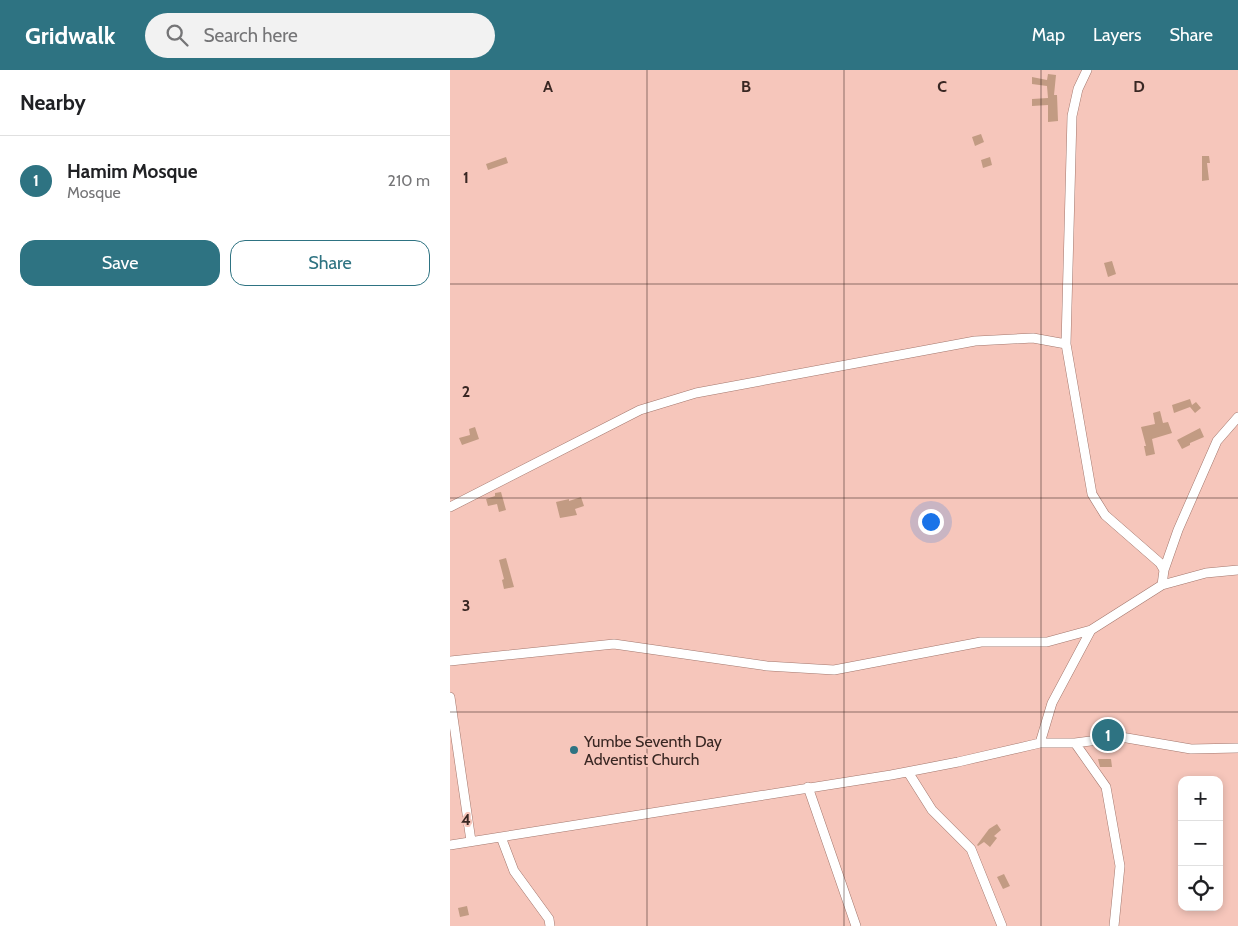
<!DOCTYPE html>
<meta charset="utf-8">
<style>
:root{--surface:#fff;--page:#f2f2f2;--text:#202124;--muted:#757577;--line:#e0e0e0;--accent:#2e7382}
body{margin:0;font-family:Cabin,sans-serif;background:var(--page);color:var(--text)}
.controls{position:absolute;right:15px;bottom:15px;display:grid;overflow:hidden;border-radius:10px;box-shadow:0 2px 8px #0003}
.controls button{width:45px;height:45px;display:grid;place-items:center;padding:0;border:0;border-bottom:1px solid var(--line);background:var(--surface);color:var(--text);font:25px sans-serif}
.you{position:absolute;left:480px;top:451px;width:18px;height:18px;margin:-12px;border:4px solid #fff;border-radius:50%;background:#1a73e8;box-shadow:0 0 0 8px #1a73e833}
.badge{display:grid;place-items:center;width:32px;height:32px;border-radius:50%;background:var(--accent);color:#fff;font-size:16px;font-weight:700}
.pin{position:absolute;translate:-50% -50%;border:2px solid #fff;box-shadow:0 1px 5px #0006}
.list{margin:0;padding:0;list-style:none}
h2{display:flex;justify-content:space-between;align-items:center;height:65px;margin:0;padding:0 20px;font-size:21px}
h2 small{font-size:16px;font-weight:400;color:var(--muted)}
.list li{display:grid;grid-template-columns:32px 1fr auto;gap:15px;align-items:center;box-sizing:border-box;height:90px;padding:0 20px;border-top:1px solid var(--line)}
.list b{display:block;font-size:19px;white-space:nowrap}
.list p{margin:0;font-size:16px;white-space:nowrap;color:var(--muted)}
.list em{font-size:16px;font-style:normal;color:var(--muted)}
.actions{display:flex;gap:10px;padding:15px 20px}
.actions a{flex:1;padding:11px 0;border:1px solid var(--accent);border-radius:15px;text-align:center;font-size:18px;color:var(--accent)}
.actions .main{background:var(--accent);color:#fff}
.icon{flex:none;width:28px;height:28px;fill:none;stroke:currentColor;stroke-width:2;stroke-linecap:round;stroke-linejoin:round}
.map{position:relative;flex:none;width:788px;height:856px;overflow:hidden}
header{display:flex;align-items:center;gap:30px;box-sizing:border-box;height:70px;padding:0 25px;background:var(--accent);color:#fff}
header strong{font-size:24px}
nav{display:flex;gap:28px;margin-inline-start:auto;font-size:18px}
.search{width:350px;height:45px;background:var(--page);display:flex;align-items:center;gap:12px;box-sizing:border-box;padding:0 18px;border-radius:28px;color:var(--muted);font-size:19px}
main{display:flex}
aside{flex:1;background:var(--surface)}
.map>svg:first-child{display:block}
.building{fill:#c29b83}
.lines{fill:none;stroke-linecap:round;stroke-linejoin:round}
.minor-casing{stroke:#a3776d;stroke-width:10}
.minor{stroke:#fff;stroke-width:9}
.grid{fill:none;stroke:#392723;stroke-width:1;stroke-opacity:0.55}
.poi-dot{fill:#2e7382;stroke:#f6c6bb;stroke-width:2}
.labels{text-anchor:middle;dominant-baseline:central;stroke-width:4;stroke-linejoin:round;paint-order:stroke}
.poi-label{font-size:16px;fill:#392723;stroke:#f6c6bb;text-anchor:start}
.grid-label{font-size:16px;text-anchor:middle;font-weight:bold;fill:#392723;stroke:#f6c6bb;stroke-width:4;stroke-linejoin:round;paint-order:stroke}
</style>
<header>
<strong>Gridwalk</strong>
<div class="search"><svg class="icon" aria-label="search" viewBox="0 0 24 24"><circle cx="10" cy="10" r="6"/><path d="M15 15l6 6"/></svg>Search here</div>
<nav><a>Map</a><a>Layers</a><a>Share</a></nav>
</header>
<main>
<aside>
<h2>Nearby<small></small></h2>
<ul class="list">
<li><span class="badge">1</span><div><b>Hamim Mosque</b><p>Mosque</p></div><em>210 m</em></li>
</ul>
<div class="actions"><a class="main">Save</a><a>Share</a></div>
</aside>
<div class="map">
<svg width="788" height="856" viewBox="0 0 788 856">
<rect width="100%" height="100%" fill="#f6c6bb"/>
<path class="building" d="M598,4L606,5L604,25H607L608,51L598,52V35L582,36V29L598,28L597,16L582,14V7L597,10Z
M531,64L534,72L525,76L522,67Z
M752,86H759L760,93H757L759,110L752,111Z
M56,87L58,93L38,100L36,94Z
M540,87L542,95L533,98L531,90Z
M662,191L666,204L658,207L654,193Z
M740,329L742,335L746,332L751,338L745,343L740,337L724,343L722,335Z
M710,341L713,353L718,352L722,363L702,369L705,384L696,386L694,376H696L691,357L705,354L703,343Z
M25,357L29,369L12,375L9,368L20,365L19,359Z
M750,358L754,367L740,373V375L732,379L727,370Z
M51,422L56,440L49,442L47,434L38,436L36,429L45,426V423Z
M131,427L134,436L125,439L127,445L110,448L106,432L119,429V431Z
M56,488L64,517L54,519L52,510L54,509L49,490Z
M648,689H661L662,697H650Z
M547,754L551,760L544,766L547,768L540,777L534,772L528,776L527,775L539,759Z
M554,804L560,816L553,819L547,807Z
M17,836L19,845L10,847L8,838Z"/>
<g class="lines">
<g class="minor-casing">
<path id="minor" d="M637,0L628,19L622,46L616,274L642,424L655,445L710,493L714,500
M0,437L190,340L246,323L525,271L583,268L616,274
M712,515L714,500L728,460L767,371L788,347
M0,591L164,574L317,596L384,600L531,572H597L641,560
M0,627L21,771
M590,673L602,633L641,560L712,515L756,503L788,500
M625,673L656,717L670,796L664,856
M458,702L482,740L521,779L552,856
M358,717L406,856
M51,767L64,801L99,849L100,856
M0,775L441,705L508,692L590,673H625L671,667L741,679L788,678"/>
</g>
<use href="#minor" class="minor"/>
</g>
<path class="grid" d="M197,0V856M394,0V856M591,0V856M0,214H788M0,428H788M0,642H788"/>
<circle class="poi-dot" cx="124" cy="680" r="5"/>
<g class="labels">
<g class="poi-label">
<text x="134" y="671">Yumbe Seventh Day<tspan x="134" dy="18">Adventist Church</tspan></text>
</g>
</g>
<g class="grid-label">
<text x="98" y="22">A</text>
<text x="296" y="22">B</text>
<text x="492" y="22">C</text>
<text x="689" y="22">D</text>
<text x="16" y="113">1</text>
<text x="16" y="327">2</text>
<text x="16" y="541">3</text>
<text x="16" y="755">4</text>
</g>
</svg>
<div class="controls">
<button>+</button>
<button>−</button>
<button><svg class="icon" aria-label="locate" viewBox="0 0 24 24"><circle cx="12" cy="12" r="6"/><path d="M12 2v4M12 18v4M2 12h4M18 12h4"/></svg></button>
</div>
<div class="you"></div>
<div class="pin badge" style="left:658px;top:665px">1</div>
</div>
</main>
